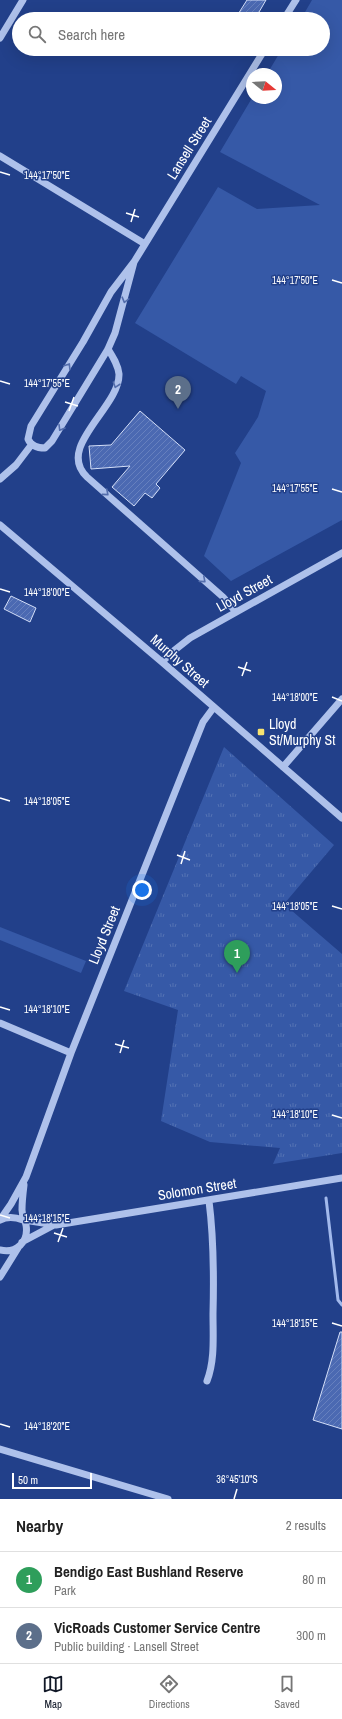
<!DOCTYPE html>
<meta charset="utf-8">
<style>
:root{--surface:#fff;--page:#f6f6f6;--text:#222;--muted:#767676;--line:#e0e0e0;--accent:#111827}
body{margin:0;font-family:"Archivo Narrow",sans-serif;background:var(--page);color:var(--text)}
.compass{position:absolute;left:246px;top:68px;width:36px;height:36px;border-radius:50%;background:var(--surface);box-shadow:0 4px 16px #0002;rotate:108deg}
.scale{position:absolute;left:12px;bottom:10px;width:80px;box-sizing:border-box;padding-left:4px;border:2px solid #fff;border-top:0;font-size:11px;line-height:14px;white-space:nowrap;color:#fff;-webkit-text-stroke:3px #22408a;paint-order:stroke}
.you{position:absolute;left:142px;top:890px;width:14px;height:14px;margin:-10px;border:3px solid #fff;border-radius:50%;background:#1a73e8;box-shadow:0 0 0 6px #1a73e833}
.badge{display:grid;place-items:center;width:26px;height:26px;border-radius:50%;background:var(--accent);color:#fff;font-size:13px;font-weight:700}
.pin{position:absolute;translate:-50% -33px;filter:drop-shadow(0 1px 2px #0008)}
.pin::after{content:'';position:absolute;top:21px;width:14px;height:12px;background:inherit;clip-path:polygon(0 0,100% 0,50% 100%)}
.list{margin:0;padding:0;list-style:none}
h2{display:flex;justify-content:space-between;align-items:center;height:52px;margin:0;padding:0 16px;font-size:17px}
h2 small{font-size:13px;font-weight:400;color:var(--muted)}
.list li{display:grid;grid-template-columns:26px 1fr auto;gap:12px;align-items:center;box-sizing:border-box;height:56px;padding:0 16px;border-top:1px solid var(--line)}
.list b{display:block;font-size:15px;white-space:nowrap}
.list p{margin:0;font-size:13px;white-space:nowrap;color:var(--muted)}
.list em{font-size:13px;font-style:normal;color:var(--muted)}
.icon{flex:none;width:22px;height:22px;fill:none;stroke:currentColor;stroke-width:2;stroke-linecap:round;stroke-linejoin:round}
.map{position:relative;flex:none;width:342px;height:1499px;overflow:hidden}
.search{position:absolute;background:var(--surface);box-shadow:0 4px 16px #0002;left:12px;right:12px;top:12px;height:44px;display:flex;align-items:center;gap:10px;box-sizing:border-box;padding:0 14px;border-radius:22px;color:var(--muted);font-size:15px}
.sheet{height:164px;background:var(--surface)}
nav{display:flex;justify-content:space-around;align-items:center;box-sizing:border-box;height:56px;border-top:1px solid var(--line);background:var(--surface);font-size:11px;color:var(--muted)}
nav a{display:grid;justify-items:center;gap:2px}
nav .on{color:var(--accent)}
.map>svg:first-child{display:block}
.green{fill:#3659a7}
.park{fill:url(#park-tufts)}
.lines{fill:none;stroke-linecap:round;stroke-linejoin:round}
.stream{stroke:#a2b9ec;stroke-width:3}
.building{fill:url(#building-hatch);stroke:#d3def8}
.minor{stroke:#aec1eb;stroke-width:7}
.oneway{stroke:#536dac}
.ticks{fill:none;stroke:#fff;stroke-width:1.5}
.poi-dot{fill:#f7e370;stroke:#22408a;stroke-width:1.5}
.labels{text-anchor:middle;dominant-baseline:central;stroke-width:3;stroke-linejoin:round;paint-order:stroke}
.street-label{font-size:14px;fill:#fff;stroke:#22408a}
.poi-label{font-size:14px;fill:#fff;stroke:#22408a;text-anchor:start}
.ticks-label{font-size:10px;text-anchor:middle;fill:#fff;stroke:#22408a;stroke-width:3;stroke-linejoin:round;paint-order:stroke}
</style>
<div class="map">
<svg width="342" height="1499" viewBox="0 0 342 1499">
<defs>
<pattern id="park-tufts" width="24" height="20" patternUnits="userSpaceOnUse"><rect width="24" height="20" fill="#3659a7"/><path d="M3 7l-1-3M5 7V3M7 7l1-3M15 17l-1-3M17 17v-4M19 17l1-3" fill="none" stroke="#5472b4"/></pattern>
<pattern id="building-hatch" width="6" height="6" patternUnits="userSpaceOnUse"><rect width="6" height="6" fill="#4b69b2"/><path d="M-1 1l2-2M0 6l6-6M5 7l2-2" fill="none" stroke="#6680be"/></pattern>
</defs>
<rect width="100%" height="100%" fill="#22408a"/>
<path class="green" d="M312,0H342V520L231,581L204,556L241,463L235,453L258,417L266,391L241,376L236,384L135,323L218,187L257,209L320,205L220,152L252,98H276V74H267L282,49H323V19H301Z
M0,927L86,961L81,973L0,940Z"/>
<path class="park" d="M224,747L334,845L284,904L342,954V1153L273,1164L280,1148L210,1142L161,1121L178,1010L124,991Z"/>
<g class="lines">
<path class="stream" d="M326,1198L338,1300L342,1305"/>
</g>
<path class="building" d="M247,0H266L255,19H235Z
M140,411L185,450L156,484L160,488L152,498L145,493L134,506L112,487L130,466L91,469L89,446L111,445Z
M11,596L36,608L30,622L4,609Z
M340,1332H342V1429L313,1420Z"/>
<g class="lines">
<path class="minor" d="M284,19L296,0
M0,38L23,0
M0,156L145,244
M134,262L115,333L108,349L52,441L45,448C37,448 31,446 28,439L31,426L83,342L111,292L134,262L265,49
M108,349C113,357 118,365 119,374C120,407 55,447 87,477L223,597L236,612
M0,479L16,465L32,444
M0,525L162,662L342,818
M162,662L171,653L190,638L342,553
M283,767L342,699
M0,1023L71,1053
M0,1220L11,1204L26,1177L71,1053L181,777L203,722L214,707
M0,1220C8,1216 15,1217 23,1220
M24,1220L56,1225L342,1178
M22,1242L54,1225
M0,1250C16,1254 29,1242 26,1225C25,1220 22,1216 22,1210C22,1201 23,1193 24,1185
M0,1277L18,1248
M207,1381C215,1360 213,1337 213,1314C214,1275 214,1240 209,1201
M0,1449L168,1499"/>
</g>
<defs><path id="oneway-chevron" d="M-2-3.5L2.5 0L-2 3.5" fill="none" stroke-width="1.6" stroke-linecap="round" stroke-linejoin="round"/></defs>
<g class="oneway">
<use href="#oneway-chevron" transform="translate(125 300) rotate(105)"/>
<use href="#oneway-chevron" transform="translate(68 366) rotate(-58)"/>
<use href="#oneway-chevron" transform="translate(116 385) rotate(109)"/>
<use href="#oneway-chevron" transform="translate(61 428) rotate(121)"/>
<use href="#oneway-chevron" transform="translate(106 493) rotate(41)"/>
<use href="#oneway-chevron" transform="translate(203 580) rotate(41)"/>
</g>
<path class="ticks" d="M0,172L10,175M126,213L139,217M131,222L135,209M332,280L342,283M0,381L10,384M65,402L78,406M69,411L74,397M332,489L342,492M0,589L10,592M238,667L251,671M242,676L247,662M332,697L342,701M0,798L10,801M177,855L190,860M181,864L185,851M332,906L342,909M0,1007L10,1010M115,1044L129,1048M120,1053L124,1040M332,1115L342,1118M0,1215L10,1218M54,1233L67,1237M58,1242L63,1228M332,1323L342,1326M0,1424L10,1427M234,1499L237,1489"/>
<rect class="poi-dot" x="257" y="728" width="8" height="8" rx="2"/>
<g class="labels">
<g class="street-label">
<text transform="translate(189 148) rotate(-58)">Lansell Street</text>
<text transform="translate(244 593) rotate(-29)">Lloyd Street</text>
<text transform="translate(180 661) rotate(41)">Murphy Street</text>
<text transform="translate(104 935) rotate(-68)">Lloyd Street</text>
<text transform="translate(197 1189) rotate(-9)">Solomon Street</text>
</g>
<g class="poi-label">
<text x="269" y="724">Lloyd<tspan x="269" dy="16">St/Murphy St</tspan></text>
</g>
</g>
<g class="ticks-label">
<text x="47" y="179">144°17'50"E</text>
<text x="295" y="284">144°17'50"E</text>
<text x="47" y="387">144°17'55"E</text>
<text x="295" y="492">144°17'55"E</text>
<text x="47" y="596">144°18'00"E</text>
<text x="295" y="701">144°18'00"E</text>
<text x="47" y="805">144°18'05"E</text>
<text x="295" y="910">144°18'05"E</text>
<text x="47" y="1013">144°18'10"E</text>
<text x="295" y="1118">144°18'10"E</text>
<text x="47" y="1222">144°18'15"E</text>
<text x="295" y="1327">144°18'15"E</text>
<text x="47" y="1430">144°18'20"E</text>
<text x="237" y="1483">36°45'10"S</text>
</g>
</svg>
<svg class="compass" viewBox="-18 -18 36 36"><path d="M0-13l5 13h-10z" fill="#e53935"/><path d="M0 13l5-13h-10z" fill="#767676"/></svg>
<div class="scale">50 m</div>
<div class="you"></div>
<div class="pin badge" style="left:237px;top:973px;background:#2e9e5b">1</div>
<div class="pin badge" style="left:178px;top:409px;background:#5c6f8a">2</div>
<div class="search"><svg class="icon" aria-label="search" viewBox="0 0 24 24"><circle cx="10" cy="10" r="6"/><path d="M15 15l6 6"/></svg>Search here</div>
</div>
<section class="sheet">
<h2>Nearby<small>2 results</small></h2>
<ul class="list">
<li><span class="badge" style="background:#2e9e5b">1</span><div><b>Bendigo East Bushland Reserve</b><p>Park</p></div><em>80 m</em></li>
<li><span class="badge" style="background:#5c6f8a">2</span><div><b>VicRoads Customer Service Centre</b><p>Public building · Lansell Street</p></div><em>300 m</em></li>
</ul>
</section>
<nav>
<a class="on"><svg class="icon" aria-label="map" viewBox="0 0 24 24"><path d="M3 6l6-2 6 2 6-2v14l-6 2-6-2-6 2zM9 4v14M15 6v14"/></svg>Map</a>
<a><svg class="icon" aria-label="directions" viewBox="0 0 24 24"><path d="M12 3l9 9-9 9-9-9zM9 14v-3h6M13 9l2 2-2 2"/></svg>Directions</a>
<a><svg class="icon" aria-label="saved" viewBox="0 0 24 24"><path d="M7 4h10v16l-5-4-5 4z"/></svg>Saved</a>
</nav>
